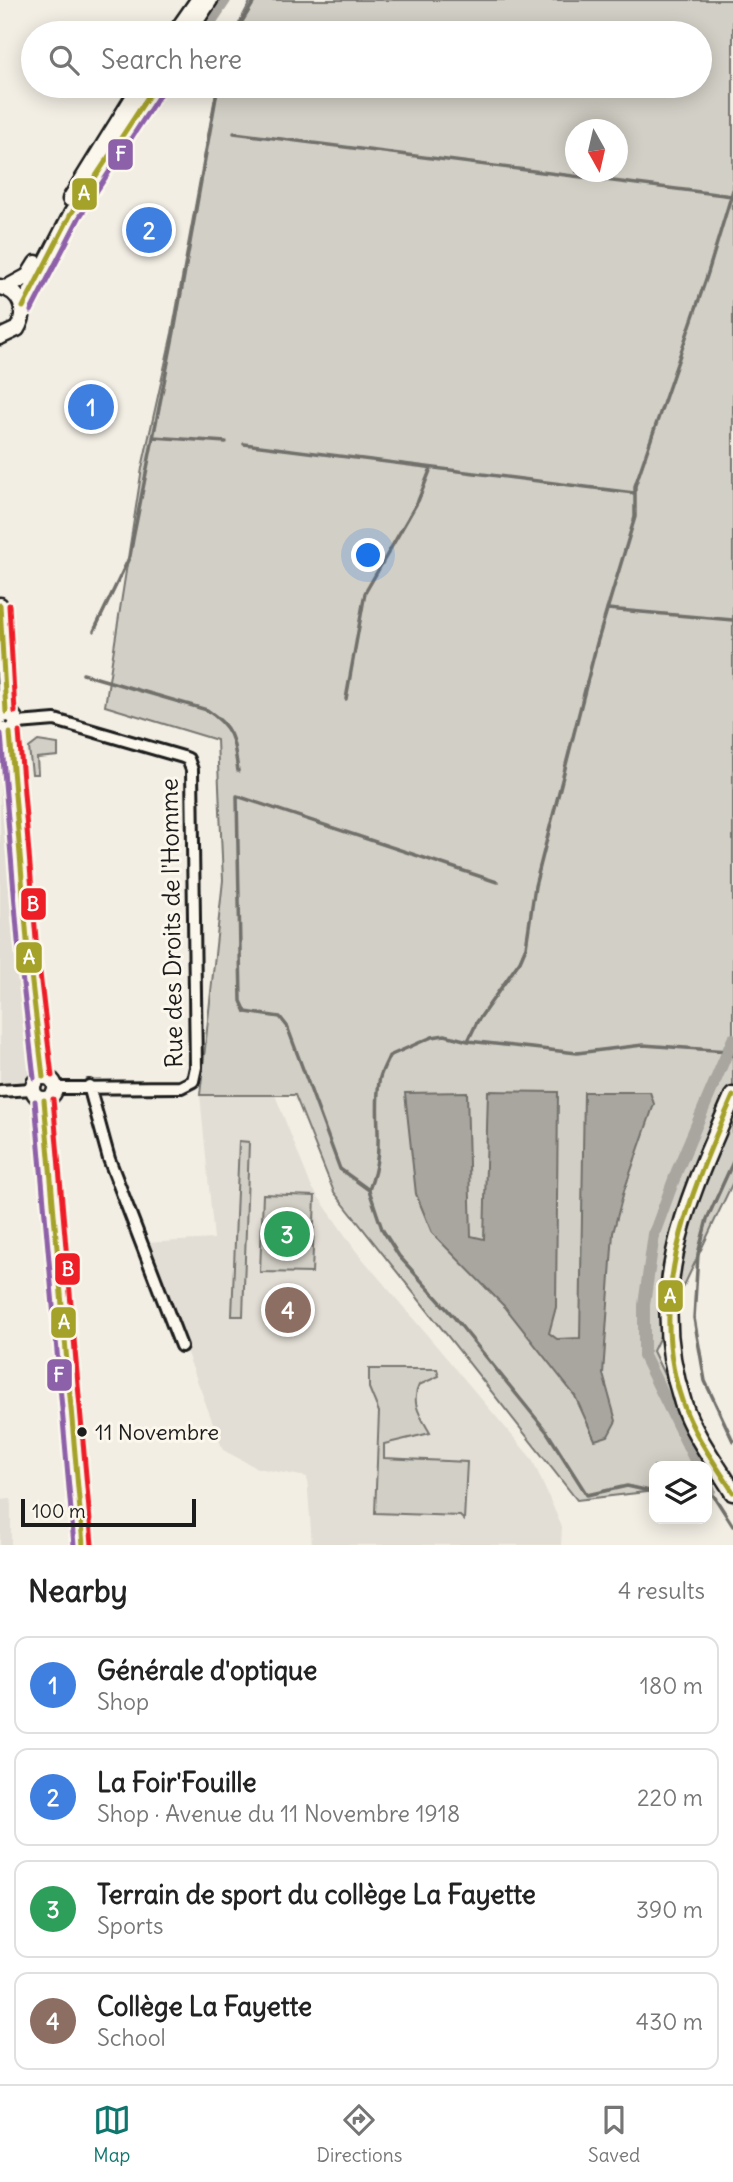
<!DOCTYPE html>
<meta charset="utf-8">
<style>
:root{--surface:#fff;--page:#f2f2f2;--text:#222;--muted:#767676;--line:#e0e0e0;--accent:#0f766e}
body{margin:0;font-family:Delius,sans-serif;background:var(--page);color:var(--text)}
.controls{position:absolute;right:21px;bottom:21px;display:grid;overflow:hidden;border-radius:14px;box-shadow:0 4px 18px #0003}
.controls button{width:63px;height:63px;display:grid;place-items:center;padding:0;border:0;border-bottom:2px solid var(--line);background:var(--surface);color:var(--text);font:35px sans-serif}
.compass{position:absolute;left:565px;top:119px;width:63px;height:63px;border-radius:50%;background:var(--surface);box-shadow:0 4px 18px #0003;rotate:172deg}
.scale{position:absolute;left:21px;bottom:18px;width:175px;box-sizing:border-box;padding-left:7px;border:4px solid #1c1c1c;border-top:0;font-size:19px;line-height:24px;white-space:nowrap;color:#1c1c1c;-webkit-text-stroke:5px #fbf7ec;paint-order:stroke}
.you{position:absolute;left:369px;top:556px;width:24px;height:24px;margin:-18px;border:5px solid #fff;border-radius:50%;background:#1a73e8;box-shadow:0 0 0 10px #1a73e833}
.badge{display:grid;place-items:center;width:46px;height:46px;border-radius:50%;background:var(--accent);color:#fff;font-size:23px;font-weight:700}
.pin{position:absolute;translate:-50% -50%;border:4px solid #fff;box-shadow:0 2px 7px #0006}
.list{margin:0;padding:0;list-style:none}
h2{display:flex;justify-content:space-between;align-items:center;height:91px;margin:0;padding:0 28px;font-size:30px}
h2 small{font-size:23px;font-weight:400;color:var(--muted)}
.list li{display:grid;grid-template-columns:46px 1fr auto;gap:21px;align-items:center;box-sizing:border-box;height:98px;margin:0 14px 14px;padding:0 14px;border:2px solid var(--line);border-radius:14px}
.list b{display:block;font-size:26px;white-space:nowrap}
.list p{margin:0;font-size:23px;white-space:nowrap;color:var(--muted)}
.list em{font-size:23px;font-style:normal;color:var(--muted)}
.icon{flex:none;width:38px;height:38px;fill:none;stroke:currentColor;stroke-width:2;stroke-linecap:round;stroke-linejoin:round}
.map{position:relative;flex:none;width:733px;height:1545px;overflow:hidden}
.search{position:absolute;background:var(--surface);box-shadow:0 4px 18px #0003;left:21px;right:21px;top:21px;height:77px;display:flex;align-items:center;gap:18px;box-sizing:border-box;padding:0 24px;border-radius:38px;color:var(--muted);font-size:26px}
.sheet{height:539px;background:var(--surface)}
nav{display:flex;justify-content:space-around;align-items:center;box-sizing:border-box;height:98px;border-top:2px solid var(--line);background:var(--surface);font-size:19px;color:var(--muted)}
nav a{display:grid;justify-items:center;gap:4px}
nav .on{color:var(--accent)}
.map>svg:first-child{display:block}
.built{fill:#e2ded5}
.green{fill:#d2cfc6;stroke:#777671;stroke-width:2;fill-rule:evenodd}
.water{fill:#a9a6a0;stroke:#716f6b;stroke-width:2}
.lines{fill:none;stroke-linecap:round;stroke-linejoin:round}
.stream{stroke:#716f6b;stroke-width:3.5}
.canal{stroke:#a9a6a0;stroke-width:12}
.minor-casing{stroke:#1c1c1c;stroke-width:16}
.secondary-casing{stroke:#1c1c1c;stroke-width:19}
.primary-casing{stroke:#1c1c1c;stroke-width:21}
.minor{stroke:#fbf7ec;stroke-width:10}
.secondary{stroke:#fbf7ec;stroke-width:14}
.primary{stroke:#fbf7ec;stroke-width:16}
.bus-1-casing{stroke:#fbf7ec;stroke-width:10}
.bus-2-casing{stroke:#fbf7ec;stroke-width:10}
.bus-3-casing{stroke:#fbf7ec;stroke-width:10}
.bus-1{stroke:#a5a22a;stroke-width:5}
.bus-2{stroke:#8d61a9;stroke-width:5}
.bus-3{stroke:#ed1e25;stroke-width:5}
.bus-dot{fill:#1c1c1c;stroke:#fbf7ec;stroke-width:2.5}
.labels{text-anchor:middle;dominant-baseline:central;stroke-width:6;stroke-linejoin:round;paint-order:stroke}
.bus-label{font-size:22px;fill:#1c1c1c;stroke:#fbf7ec;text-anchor:start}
.street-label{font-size:24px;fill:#1c1c1c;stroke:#fbf7ec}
.line-badge{stroke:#fbf7ec;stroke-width:2.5}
.badge-label{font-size:19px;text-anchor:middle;font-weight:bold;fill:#fff}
</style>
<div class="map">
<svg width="733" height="1545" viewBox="0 0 733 1545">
<rect width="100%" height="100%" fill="#f2eee4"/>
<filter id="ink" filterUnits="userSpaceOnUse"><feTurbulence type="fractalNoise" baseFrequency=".0143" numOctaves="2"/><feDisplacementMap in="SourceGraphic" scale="14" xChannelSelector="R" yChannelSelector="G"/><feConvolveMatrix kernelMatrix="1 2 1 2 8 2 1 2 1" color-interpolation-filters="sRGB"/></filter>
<g filter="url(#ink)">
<path class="built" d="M0,647L34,1091L0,1094Z
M200,1095H275L311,1186L356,1251L532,1459L562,1527L561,1545H312L307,1477L257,1468L223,1450L146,1243L214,1239Z
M11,1499V1545H0V1500Z"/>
<path class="green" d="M251,0H733V1182L653,1351L715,1484L707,1485V1466H654V1491L577,1500L334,1192L295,1095H200L223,880L217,740L105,706L142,468L172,333L217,86H700V33H234ZM576,130H618V172H576Z
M38,741L58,744V756L37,758L38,774H32L29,748Z
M239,1141L249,1142L243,1316H232Z
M263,1194L315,1196L312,1273L260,1272Z
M369,1369H437L439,1376L419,1385C410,1403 421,1417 430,1433L384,1444V1458L467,1462L464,1520L460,1516L375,1513L379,1412L369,1388Z"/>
<path class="water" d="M488,1091L558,1092L556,1307L549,1333L557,1339L580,1338L584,1092H650L654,1104L624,1191L613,1233L603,1374L616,1421L608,1436L595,1440L575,1396L505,1307L432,1233L416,1194L405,1093L467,1092L471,1236L484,1239Z"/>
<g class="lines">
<path class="stream" d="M235,33L255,0
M234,133L732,196
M153,437L226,442
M244,444L634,493
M607,609L733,620
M94,631L130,556L133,539L174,332L218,86
M83,674L207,710C234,728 234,741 238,771
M346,699L365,593L418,501L431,468
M497,882L237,796L241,1001L246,1012L280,1017L287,1026L340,1169L369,1190L382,1229L399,1256L453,1316L547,1432L587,1495L627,1486L654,1492
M468,1041L477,1022L520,961L526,947L535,886L597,643L635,517V486L707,276L733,190
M733,1162L707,1219L698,1254L694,1318L705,1381L733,1441
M369,1190C386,1145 373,1123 379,1082C380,1073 386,1064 389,1056L432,1037L445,1035L468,1041L577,1053L643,1045L728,1051
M707,1491L710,1490L733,1526"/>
<path class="canal" d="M203,33L225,0
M698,1466L644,1356V1305L654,1234L677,1171L733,1039
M708,1486L710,1490"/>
<g class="minor-casing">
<path id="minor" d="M18,723L55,720L183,757L188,759L192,770L196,1067L193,1081L181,1087L55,1088
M89,1086L109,1159L181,1346
M0,1091L32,1089"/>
</g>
<g class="secondary-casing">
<path id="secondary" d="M175,33L198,0
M188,33L210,0
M70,199L140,86
M0,287C21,291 28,311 17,329L0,337
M6,288L28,276L36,263
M23,307L71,214L155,86
M0,605L6,712
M0,716L11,713L18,723L10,733L0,729
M10,733L27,940L43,1077
M33 1088a11 11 0 1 1 22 0a11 11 0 1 1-22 0Z
M44,1100L81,1545"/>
</g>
<g class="primary-casing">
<path id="primary" d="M733,1096C687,1201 645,1287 683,1403C693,1434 716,1464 733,1492"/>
</g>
<use href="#minor" class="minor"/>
<use href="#secondary" class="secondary"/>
<use href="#primary" class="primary"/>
<g class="bus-1-casing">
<path id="bus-1" d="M23,307L71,214L155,86
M0,605L6,712
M10,733L27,940L43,1077
M733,1096C689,1196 642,1305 687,1414C699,1442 717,1467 733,1492
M44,1100L83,1545"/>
</g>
<g class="bus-2-casing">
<path id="bus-2" d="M31,311L79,218L162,91
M1,734L18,941L34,1078
M35,1101L74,1545"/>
</g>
<g class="bus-3-casing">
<path id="bus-3" d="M9,605L15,712
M19,732L36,939L52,1076
M53,1099L92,1544"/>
</g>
<use href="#bus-1" class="bus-1"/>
<use href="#bus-2" class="bus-2"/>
<use href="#bus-3" class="bus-3"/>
</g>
</g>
<circle class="bus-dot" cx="82" cy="1432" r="6"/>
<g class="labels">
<g class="bus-label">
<text x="95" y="1432">11 Novembre</text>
</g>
<g class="street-label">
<text transform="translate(171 923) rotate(-91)">Rue des Droits de l'Homme</text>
</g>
</g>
<g class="line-badge">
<rect x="107" y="138" width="27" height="33" rx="7" fill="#8d61a9"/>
<rect x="71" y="177" width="27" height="34" rx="7" fill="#a5a22a"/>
<rect x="20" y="887" width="27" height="34" rx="7" fill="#ed1e25"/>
<rect x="15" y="941" width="28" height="33" rx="7" fill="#a5a22a"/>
<rect x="54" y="1252" width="27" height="34" rx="7" fill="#ed1e25"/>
<rect x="657" y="1279" width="27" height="34" rx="7" fill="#a5a22a"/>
<rect x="50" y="1306" width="27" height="33" rx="7" fill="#a5a22a"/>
<rect x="46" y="1358" width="27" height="34" rx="7" fill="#8d61a9"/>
</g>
<g class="badge-label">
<text x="121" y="161">F</text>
<text x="84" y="200">A</text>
<text x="33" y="911">B</text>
<text x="29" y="964">A</text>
<text x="68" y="1276">B</text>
<text x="670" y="1303">A</text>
<text x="64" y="1329">A</text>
<text x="59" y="1382">F</text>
</g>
</svg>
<div class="controls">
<button><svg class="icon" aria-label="layers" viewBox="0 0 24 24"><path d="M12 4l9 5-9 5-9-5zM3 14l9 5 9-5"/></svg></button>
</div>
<svg class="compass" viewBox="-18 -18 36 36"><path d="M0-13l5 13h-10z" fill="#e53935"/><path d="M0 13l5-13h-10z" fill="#767676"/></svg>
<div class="scale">100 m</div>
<div class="you"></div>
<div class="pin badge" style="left:91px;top:407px;background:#3f7fe0">1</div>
<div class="pin badge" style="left:149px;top:230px;background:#3f7fe0">2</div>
<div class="pin badge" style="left:287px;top:1234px;background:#2e9e5b">3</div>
<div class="pin badge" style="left:288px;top:1310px;background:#8d6e63">4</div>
<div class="search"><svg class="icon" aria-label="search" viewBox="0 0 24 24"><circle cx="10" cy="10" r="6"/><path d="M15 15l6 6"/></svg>Search here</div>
</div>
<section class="sheet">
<h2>Nearby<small>4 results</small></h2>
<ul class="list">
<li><span class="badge" style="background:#3f7fe0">1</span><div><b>Générale d'optique</b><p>Shop</p></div><em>180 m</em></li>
<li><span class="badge" style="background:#3f7fe0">2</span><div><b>La Foir'Fouille</b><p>Shop · Avenue du 11 Novembre 1918</p></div><em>220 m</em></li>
<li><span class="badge" style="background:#2e9e5b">3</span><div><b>Terrain de sport du collège La Fayette</b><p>Sports</p></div><em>390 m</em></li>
<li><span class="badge" style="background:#8d6e63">4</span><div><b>Collège La Fayette</b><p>School</p></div><em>430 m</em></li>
</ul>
</section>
<nav>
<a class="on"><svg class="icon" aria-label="map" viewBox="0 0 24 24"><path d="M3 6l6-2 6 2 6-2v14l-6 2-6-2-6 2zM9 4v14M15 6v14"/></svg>Map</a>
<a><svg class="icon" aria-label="directions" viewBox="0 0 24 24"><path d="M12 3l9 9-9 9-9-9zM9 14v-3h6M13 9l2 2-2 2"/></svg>Directions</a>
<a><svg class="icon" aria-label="saved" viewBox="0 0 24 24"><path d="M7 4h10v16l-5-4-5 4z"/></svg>Saved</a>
</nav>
